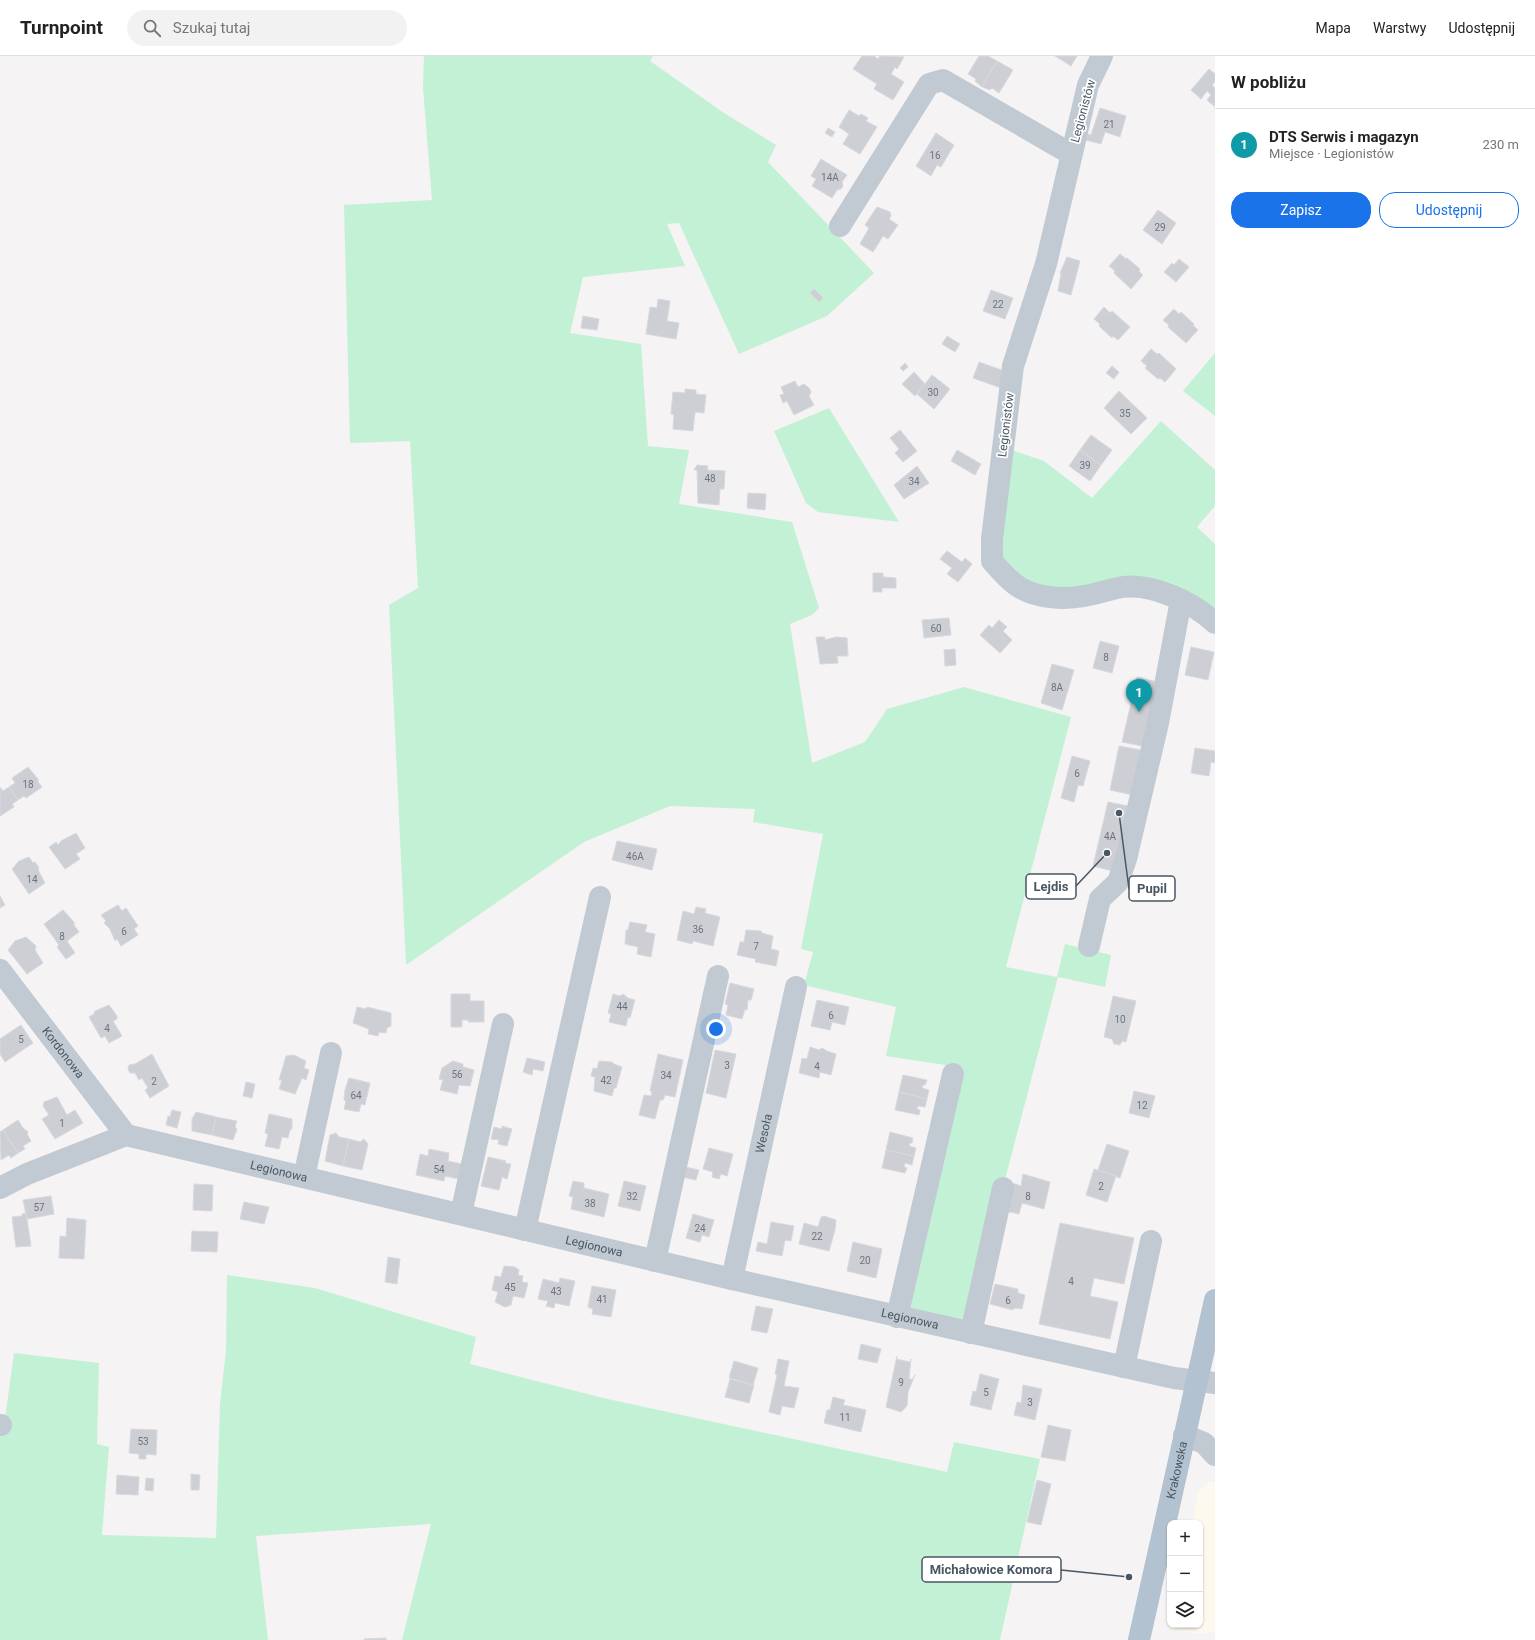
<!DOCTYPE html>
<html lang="pl">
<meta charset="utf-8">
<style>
:root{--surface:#fff;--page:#f2f2f2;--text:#222;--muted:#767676;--line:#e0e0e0;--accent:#1a73e8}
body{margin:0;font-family:Roboto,sans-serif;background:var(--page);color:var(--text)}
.controls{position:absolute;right:12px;bottom:12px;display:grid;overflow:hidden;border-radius:8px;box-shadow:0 1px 3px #0004}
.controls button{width:36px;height:36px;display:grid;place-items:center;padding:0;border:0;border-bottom:1px solid var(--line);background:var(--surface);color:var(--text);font:20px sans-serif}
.you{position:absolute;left:716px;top:973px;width:14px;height:14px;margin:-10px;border:3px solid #fff;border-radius:50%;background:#1a73e8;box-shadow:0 0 0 6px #1a73e833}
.badge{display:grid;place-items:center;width:26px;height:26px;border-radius:50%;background:var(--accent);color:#fff;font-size:13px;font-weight:700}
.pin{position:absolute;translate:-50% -33px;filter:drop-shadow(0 1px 2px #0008)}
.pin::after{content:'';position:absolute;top:21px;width:14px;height:12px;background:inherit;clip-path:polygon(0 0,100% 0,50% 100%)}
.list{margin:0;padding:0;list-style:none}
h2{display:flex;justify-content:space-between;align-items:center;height:52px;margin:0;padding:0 16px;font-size:17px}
h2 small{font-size:13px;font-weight:400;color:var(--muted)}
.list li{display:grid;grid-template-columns:26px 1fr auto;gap:12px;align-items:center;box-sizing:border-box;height:72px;padding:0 16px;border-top:1px solid var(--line)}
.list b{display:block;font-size:15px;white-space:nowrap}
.list p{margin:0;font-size:13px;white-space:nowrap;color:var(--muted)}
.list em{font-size:13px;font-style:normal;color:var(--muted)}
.actions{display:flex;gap:8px;padding:12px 16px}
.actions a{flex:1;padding:9px 0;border:1px solid var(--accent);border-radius:16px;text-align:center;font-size:14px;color:var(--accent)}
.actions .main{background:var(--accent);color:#fff}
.icon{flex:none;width:22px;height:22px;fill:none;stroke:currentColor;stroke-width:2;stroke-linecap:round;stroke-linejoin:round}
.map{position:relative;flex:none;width:1215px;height:1584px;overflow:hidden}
header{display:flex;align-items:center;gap:24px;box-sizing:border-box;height:56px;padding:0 20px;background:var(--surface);border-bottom:1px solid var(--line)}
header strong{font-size:19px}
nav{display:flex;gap:22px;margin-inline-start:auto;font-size:14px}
.search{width:280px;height:36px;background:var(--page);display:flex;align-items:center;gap:10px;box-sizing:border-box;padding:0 14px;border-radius:22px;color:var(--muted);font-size:15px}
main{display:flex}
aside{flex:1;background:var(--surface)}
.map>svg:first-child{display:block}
.commercial{fill:#fdf9ef}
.green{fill:#c3f1d5}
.building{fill:#cdcfd5;stroke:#d7d9de}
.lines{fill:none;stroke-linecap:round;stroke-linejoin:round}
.minor{stroke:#c1cad2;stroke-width:22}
.major{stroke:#b3c2d1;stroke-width:22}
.labels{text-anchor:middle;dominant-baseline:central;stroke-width:3.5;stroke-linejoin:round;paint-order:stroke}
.number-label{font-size:10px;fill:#6b747e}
.street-label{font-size:12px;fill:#4a5661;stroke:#fff}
.leader{fill:none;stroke:#4a5661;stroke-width:1.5}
.callout-dot{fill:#4a5661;stroke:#fff;stroke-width:1.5}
.callout{fill:#fff;stroke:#4a5661;stroke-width:1.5}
.callout-label{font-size:13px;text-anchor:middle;font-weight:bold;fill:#4a5661}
</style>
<header>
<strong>Turnpoint</strong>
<div class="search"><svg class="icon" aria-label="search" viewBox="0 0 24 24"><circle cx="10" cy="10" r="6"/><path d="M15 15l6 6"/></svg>Szukaj tutaj</div>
<nav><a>Mapa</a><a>Warstwy</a><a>Udostępnij</a></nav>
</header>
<main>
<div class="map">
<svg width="1215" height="1584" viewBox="0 0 1215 1584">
<rect width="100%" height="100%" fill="#f5f3f3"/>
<path class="commercial" d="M1208,1426H1215V1576L1200,1578L1170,1573L1171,1569H1200V1467H1192L1198,1436Z"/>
<path class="green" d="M424,0H653L650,5L724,57L776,89L768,106L874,217L827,260L739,298L679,167L667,168L685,210L583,221L570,277L641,288L648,390L689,394L679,448L792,466L819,552L812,559L790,568L812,707L865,686L887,653L964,631L1071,661L1006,911L1057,921L1065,888L1111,899L1105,931L1058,921L967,1269L893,1253L945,1009L886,1000L896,951L804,929L813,896L801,893L823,778L753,766L755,753L670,750L584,786L406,909L389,549L418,532L410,385L350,387L344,149L432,144L423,32Z
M1215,297V360L1183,335Z
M829,352L899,466L818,456L806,447L774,375Z
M1161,365L1215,414V450L1197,471L1215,488V557L1199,544L1156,523L1112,528L1040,534L1006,510L998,494L1009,393L1044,405L1092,442Z
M227,1219L315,1232L476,1281L470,1308L603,1342L947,1416L954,1386L1040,1403L1000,1584H402L431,1468L256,1480L268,1584H0V1378L5,1363L14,1297L99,1307L97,1388L109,1391L102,1479L216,1482L220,1348L226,1295Z"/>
<path class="building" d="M862,0H874L878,3L880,0L904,1L897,13L895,11L891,18L904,26L893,44L874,33L877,28L853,13Z
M979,0H988L997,5L982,31L975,25L976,23L968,18Z
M1055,0H1077L1071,10Z
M997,5L1013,14L999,37L992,32L990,34L982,31Z
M1209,13L1215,18V26L1212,29L1215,32V51L1207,44L1211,39L1207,35L1201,43L1191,34Z
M1100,52L1126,60L1120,81L1105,76L1101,88L1086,84L1088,78L1091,79Z
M849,54L859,60L861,58L868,62L866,65L877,71L860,98L843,88L849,78L839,71Z
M828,72L835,76L832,81L825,77Z
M936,77L954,89L941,111L937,109L931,120L916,110Z
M821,103L847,119L842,126L843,130L841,133L837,134L832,142L812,130L816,123L811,120Z
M877,151L890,156L891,160L889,163L898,169L888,183L883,180L873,196L860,188L869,172L865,169Z
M1158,154L1176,167L1162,188L1143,174Z
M1120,198L1126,203L1127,202L1140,213L1139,215L1143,219L1131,233L1114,217L1115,215L1109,210Z
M1067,201L1080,205L1071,239L1058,235L1061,217H1060Z
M1179,203L1189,211L1176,226L1164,216L1172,207L1174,209Z
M814,233L823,242L819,246L810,237Z
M991,234L1013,242L1005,263L983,255Z
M658,243L670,245L667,265L679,267L676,283L646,278L650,251L657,252Z
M1104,251L1110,257L1112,255L1130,271L1118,284L1113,280L1112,282L1099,270L1100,268L1094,263Z
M1174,253L1179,258L1181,256L1194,268L1193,269L1198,274L1186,287L1168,271L1169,269L1163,264Z
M583,260L599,263L597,274L581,272Z
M947,280L960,288L955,296L942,288Z
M1151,293L1157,298L1159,297L1176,313L1165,326L1160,322L1158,323L1145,312L1147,310L1141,305Z
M979,306L1007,316L1001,332L973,322Z
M905,307L908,311L903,315L900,312Z
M1112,310L1119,316L1114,323L1106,317Z
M914,316L925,328L915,340L902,328Z
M932,319L950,333L934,353L917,338Z
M795,325L798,331L804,328L809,332L811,336L809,340L814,349L794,359L787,345L783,347L780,339L784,338L781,331Z
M685,333L696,334V338L706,339L704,357L695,356L693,375L673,373L674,359L671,358L673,336L685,337Z
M1119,335L1147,362L1131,378L1104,352Z
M900,374L917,395L903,406L895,397L899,393L890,382Z
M1091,379L1112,394L1101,409L1080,394Z
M957,394L981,408L975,419L951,405Z
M1080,394L1101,409L1090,425L1069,410Z
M697,409L708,410L707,414L725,415L724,433H720L719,449L698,447L697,414H694Z
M917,410L929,427L904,443L894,429Z
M748,437L766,438L765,454L747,452Z
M947,495L962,506L965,502L972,508L958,526L947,518L952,512L940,503Z
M873,517H883V521L896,522V532H882V536H873Z
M949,562L951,579L924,582L922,564Z
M999,564L1007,571L1003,575L1012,584L1000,597L980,579L989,569L992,572Z
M816,581H825V584L836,581L847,582L848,600H837L838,607L820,608Z
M1100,585L1119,590L1112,617L1093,612Z
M1191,591L1214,596L1208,624L1185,619Z
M955,593L956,609L945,610L944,594Z
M1052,608L1074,614L1062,654L1041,647Z
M1137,621L1157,626L1142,690L1122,686Z
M1119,690L1146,695L1137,740L1110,734Z
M1195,692L1215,695V707L1211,706L1209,720L1191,717Z
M1072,700L1090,705L1083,730L1078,729L1074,746L1061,742Z
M28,711L38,723V726L42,731L26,742L24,740L18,744L9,731L15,727L12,722Z
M0,731L3,735L9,731L18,744L12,748L14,751L0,760Z
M1108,746L1128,750L1113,815L1093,810Z
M76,777L85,792L76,798L80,803L65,813L49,791L56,786L58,789L61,785Z
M617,785L657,793L652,814L612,804Z
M29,801L33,807L35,806L38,810L39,813L38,814L45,827L29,838L12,813L19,805Z
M0,840L5,849L0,852Z
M118,849L122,855L126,852L138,870L134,873L138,879L121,890L117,883L115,885L110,873L104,867L106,865L101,859Z
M696,851L706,853L705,857L720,861L713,890L693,885L692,888L677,884L683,855L694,858Z
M63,854L74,866V869L79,876L67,885L75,897L66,903L57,891L59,889L44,868Z
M630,866L647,869L645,876L655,878L651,901L637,898L638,891L625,888L626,874H628Z
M746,874L761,875L762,877L773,880L771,893L779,895L776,910L755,906L756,903L737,899L740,886H744Z
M26,881L36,890L35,894L43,907L27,918L8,894L15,885Z
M730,927L754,933L751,944H748L747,954L745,953L742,963L726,959L728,949L725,948Z
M451,938H470V945H484V966H468L469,964H462V971H451Z
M613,938L620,940L623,938L628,942L635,944L630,962L628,961L626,970L609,966L611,958L608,957Z
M1113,940L1136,945L1126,986L1122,985L1120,989L1114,988L1112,983L1104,981Z
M817,944L849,951L845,969L832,966L830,974L811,970Z
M109,949L117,960V963L113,965L122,980L109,987L105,980L101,982L89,961L94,958L95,955Z
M357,951L366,953L367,951L391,957V970L387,972L386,977L379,976L378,980L368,978L369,973L353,967Z
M21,969L33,987L5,1006L0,998V983Z
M810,991L819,994L822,992L827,995L836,998L831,1019L820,1016L819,1022L799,1017L802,1002L807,1003Z
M715,994L736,998L726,1042L706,1037Z
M152,998L169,1030L150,1042L145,1034L148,1032L142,1022L139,1024L135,1017H130L128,1013L129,1009L135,1008Z
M658,998L683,1004L675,1041L665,1039L663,1044H660L655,1063L639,1059L644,1039L651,1040L652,1035H650Z
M294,999L306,1005L304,1012L309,1014L306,1024L302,1022L295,1038L279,1033L282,1024H279L286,1000Z
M527,1002L545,1006L543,1015L533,1013L532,1019L523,1016Z
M453,1005L463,1008V1011L474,1014L470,1030L459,1029L457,1038L440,1034L443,1024L439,1023L442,1012Z
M599,1005L612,1006L614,1008L622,1011L616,1032H614L612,1040L594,1035L595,1021L591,1020L593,1012L597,1013Z
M903,1019L927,1024L925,1029H923L922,1032L929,1034L927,1043L899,1036Z
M349,1022L370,1027L365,1049L361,1048L359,1056L344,1053L346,1045L344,1044L345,1034Z
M246,1026L255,1028L252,1042L243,1040Z
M1134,1035L1155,1040L1149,1062L1129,1057Z
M899,1036L927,1043L925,1051L918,1050L917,1053L920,1054L919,1059L895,1054Z
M57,1041L67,1059L75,1054L83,1067L55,1083L42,1063L49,1059L43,1050L44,1046Z
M172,1054L181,1056L177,1072L166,1069L168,1060L170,1061Z
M196,1056L216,1061L212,1079L192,1075V1063Z
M269,1058L292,1063V1073L290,1074L288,1082L282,1081L279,1093L265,1090L268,1078L265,1077Z
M216,1061L237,1065L235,1071L237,1073L233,1084L212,1079Z
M18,1064L23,1072L28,1076L27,1078L31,1085L23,1090L25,1093L18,1097L3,1074Z
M502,1070L512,1073L507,1090L498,1088L499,1084L491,1083L494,1071L502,1073Z
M3,1074L18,1097L11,1102L9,1099L1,1104L0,1076Z
M890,1076L913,1082L912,1087H910L909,1090L916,1092L914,1100L886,1094Z
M336,1077L339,1081L349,1083L343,1110L325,1105L330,1079Z
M349,1083L360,1086L364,1083L368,1088L362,1114L343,1110Z
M1107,1088L1129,1095L1120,1122L1098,1114Z
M709,1092L733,1098L727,1120L721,1118L719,1123L712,1121L713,1116L703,1113Z
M429,1093L449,1097L448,1105L462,1108L459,1123L445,1120L444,1125L416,1119L420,1098L428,1100Z
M886,1094L914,1100L912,1109L905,1107L904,1111L907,1112L905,1117L882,1112Z
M488,1101L506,1105L505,1107L511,1108L507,1123L502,1121L499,1134L481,1130Z
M685,1111L699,1114L696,1124L682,1121Z
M1094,1113L1116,1120L1107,1146L1086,1139Z
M1023,1118L1050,1126L1044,1153L1022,1147L1019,1158L1005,1155L1012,1127L1021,1130Z
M573,1125L584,1127V1132L609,1138L604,1161L571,1153L573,1141L569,1140Z
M624,1125L646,1130L640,1155L618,1150Z
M194,1128L213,1129L212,1155L193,1154Z
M51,1140L54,1158L27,1163L23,1144Z
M244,1146L269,1151L264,1168L240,1163Z
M26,1157L31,1190L16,1191L12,1161L22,1160V1158Z
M693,1158L714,1164L709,1181L702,1179L700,1186L686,1182Z
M824,1160L836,1164L835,1174L829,1195L799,1188L804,1167L818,1171L821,1161Z
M67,1162L86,1164L84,1203L59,1202L60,1180L66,1181Z
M771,1166L794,1170L791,1185L785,1184L782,1200L756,1195L758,1186L767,1188Z
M1060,1167L1134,1182L1124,1228L1094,1222L1090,1240L1118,1246L1110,1283L1039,1268Z
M192,1175L218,1176L217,1196L191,1195Z
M853,1186L882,1193L876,1222L847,1215Z
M388,1201L400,1203L397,1228L385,1226Z
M504,1210L515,1211L519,1214L518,1219L523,1220L522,1226L528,1227L524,1242L513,1240L511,1249L505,1251L495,1246L498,1236L492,1234L495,1220L501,1221Z
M560,1222L575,1225L569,1250L555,1247L554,1252L546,1250L548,1245L538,1243L543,1223L559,1227Z
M995,1228L1018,1233V1237L1025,1239L1022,1253L1014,1252L1013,1254L990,1248Z
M592,1230L616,1234L611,1261L592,1258L593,1253L588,1251Z
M756,1250L773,1253L767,1277L751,1274Z
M861,1288L881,1293L877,1307L858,1303Z
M897,1300L896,1303L910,1306L911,1303L909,1322L912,1324L915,1319L908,1336L907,1350L901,1356L886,1351Z
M778,1303L789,1305L784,1330L799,1332L794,1352L782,1350L780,1359L769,1356L777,1319L775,1318Z
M734,1305L758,1312L753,1329L729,1322Z
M980,1318L999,1323L991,1354L970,1349L973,1335L976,1336Z
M730,1323L754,1329L749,1347L725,1341Z
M1023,1329L1042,1333L1035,1364L1014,1359L1017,1346L1021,1347Z
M833,1341L845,1344L843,1349L866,1354L861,1376L824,1367L827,1354H830Z
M1048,1369L1071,1374L1065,1405L1041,1401Z
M131,1373L157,1374L156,1399L146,1398V1403H139V1398L129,1397Z
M191,1418L200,1419L199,1434H191Z
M117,1419L139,1421L138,1439L116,1438Z
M146,1422L154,1423L153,1435L145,1434Z
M1037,1424L1051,1428L1041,1469L1027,1466Z
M386,1582V1584H364V1583Z"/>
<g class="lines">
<g class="minor">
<path d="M1102,0L1088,29L1046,208L1013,310L992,483V505C1000,514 1009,525 1019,531C1036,542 1064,544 1084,540C1097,538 1110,533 1123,531C1153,527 1194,547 1215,567"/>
<path d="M840,170L929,28L943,24L1071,98"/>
<path d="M1089,890L1100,843L1118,826L1126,803L1158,667L1181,544"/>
<path id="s1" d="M0,914L126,1079"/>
<path d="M304,1121L331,997"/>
<path id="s2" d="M0,1132L27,1118L126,1079L732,1223L1174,1322L1215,1327"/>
<path d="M461,1158L503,968"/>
<path d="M525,1174L600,841"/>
<path d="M655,1205L718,920"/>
<path id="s3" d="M732,1223L796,931"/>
<path d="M897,1261L953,1018"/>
<path d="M971,1277L1003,1132"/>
<path d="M1124,1311L1151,1185"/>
<path d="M0,1369H1"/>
<path d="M1184,1379L1204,1387L1215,1399"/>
</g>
<path class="major" id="s4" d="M1139,1584L1215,1244"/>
</g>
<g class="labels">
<g class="number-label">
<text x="1109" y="68">21</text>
<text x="935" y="99">16</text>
<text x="830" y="121">14A</text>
<text x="1160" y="171">29</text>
<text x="998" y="248">22</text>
<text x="933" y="336">30</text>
<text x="1125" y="357">35</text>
<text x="1085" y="409">39</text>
<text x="710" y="422">48</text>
<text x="914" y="425">34</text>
<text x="936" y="572">60</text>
<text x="1106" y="601">8</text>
<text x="1057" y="631">8A</text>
<text x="1077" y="717">6</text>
<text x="28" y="728">18</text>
<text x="1110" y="780">4A</text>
<text x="635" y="800">46A</text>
<text x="32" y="823">14</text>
<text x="698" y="873">36</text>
<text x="124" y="875">6</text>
<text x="62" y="880">8</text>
<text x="756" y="890">7</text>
<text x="622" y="950">44</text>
<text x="831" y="959">6</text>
<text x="1120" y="963">10</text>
<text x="107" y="972">4</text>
<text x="21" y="983">5</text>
<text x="727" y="1009">3</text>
<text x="817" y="1010">4</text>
<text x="457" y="1018">56</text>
<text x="666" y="1019">34</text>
<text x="606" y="1024">42</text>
<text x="154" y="1025">2</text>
<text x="356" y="1039">64</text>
<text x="1142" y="1049">12</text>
<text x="62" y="1067">1</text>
<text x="439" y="1113">54</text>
<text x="1101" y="1130">2</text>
<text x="632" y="1140">32</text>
<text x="1028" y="1140">8</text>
<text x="590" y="1147">38</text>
<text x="39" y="1151">57</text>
<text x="700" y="1172">24</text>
<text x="817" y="1180">22</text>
<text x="865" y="1204">20</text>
<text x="1071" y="1225">4</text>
<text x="510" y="1231">45</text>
<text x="556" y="1235">43</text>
<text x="602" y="1243">41</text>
<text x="1008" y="1244">6</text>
<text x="901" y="1326">9</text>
<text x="986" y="1336">5</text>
<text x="1030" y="1346">3</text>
<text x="845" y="1361">11</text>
<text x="143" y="1385">53</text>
</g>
<g class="street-label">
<text transform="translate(1083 55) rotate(-75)">Legionistów</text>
<text transform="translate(1006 369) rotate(-83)">Legionistów</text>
<text stroke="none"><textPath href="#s1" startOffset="104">Kordonowa</textPath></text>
<text stroke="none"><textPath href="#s3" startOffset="149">Wesoła</textPath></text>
<text stroke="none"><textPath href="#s2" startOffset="294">Legionowa</textPath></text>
<text stroke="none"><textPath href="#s2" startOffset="618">Legionowa</textPath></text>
<text stroke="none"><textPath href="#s2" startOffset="942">Legionowa</textPath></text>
<text stroke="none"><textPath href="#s4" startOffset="174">Krakowska</textPath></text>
</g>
</g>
<path class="leader" d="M1107 797L1076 830M1119 757L1129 833M1129 1521L1061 1514"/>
<g class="callout-dot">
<circle cx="1107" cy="797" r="4"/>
<circle cx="1119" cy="757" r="4"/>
<circle cx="1129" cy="1521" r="4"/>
</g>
<g class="callout">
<rect x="1026" y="818" width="50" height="25" rx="4"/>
<rect x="1129" y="820" width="46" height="25" rx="4"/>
<rect x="922" y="1501" width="139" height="25" rx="4"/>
</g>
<g class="callout-label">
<text x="1051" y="835">Lejdis</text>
<text x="1152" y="837">Pupil</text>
<text x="991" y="1518">Michałowice Komora</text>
</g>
</svg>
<div class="controls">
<button>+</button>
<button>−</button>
<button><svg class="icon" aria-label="layers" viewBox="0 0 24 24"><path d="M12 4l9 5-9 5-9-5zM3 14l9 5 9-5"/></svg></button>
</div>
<div class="you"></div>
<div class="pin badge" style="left:1139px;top:656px;background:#0f9aa8">1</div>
</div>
<aside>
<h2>W pobliżu<small></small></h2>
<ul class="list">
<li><span class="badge" style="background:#0f9aa8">1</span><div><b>DTS Serwis i magazyn</b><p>Miejsce · Legionistów</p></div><em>230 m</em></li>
</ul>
<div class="actions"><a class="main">Zapisz</a><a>Udostępnij</a></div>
</aside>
</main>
